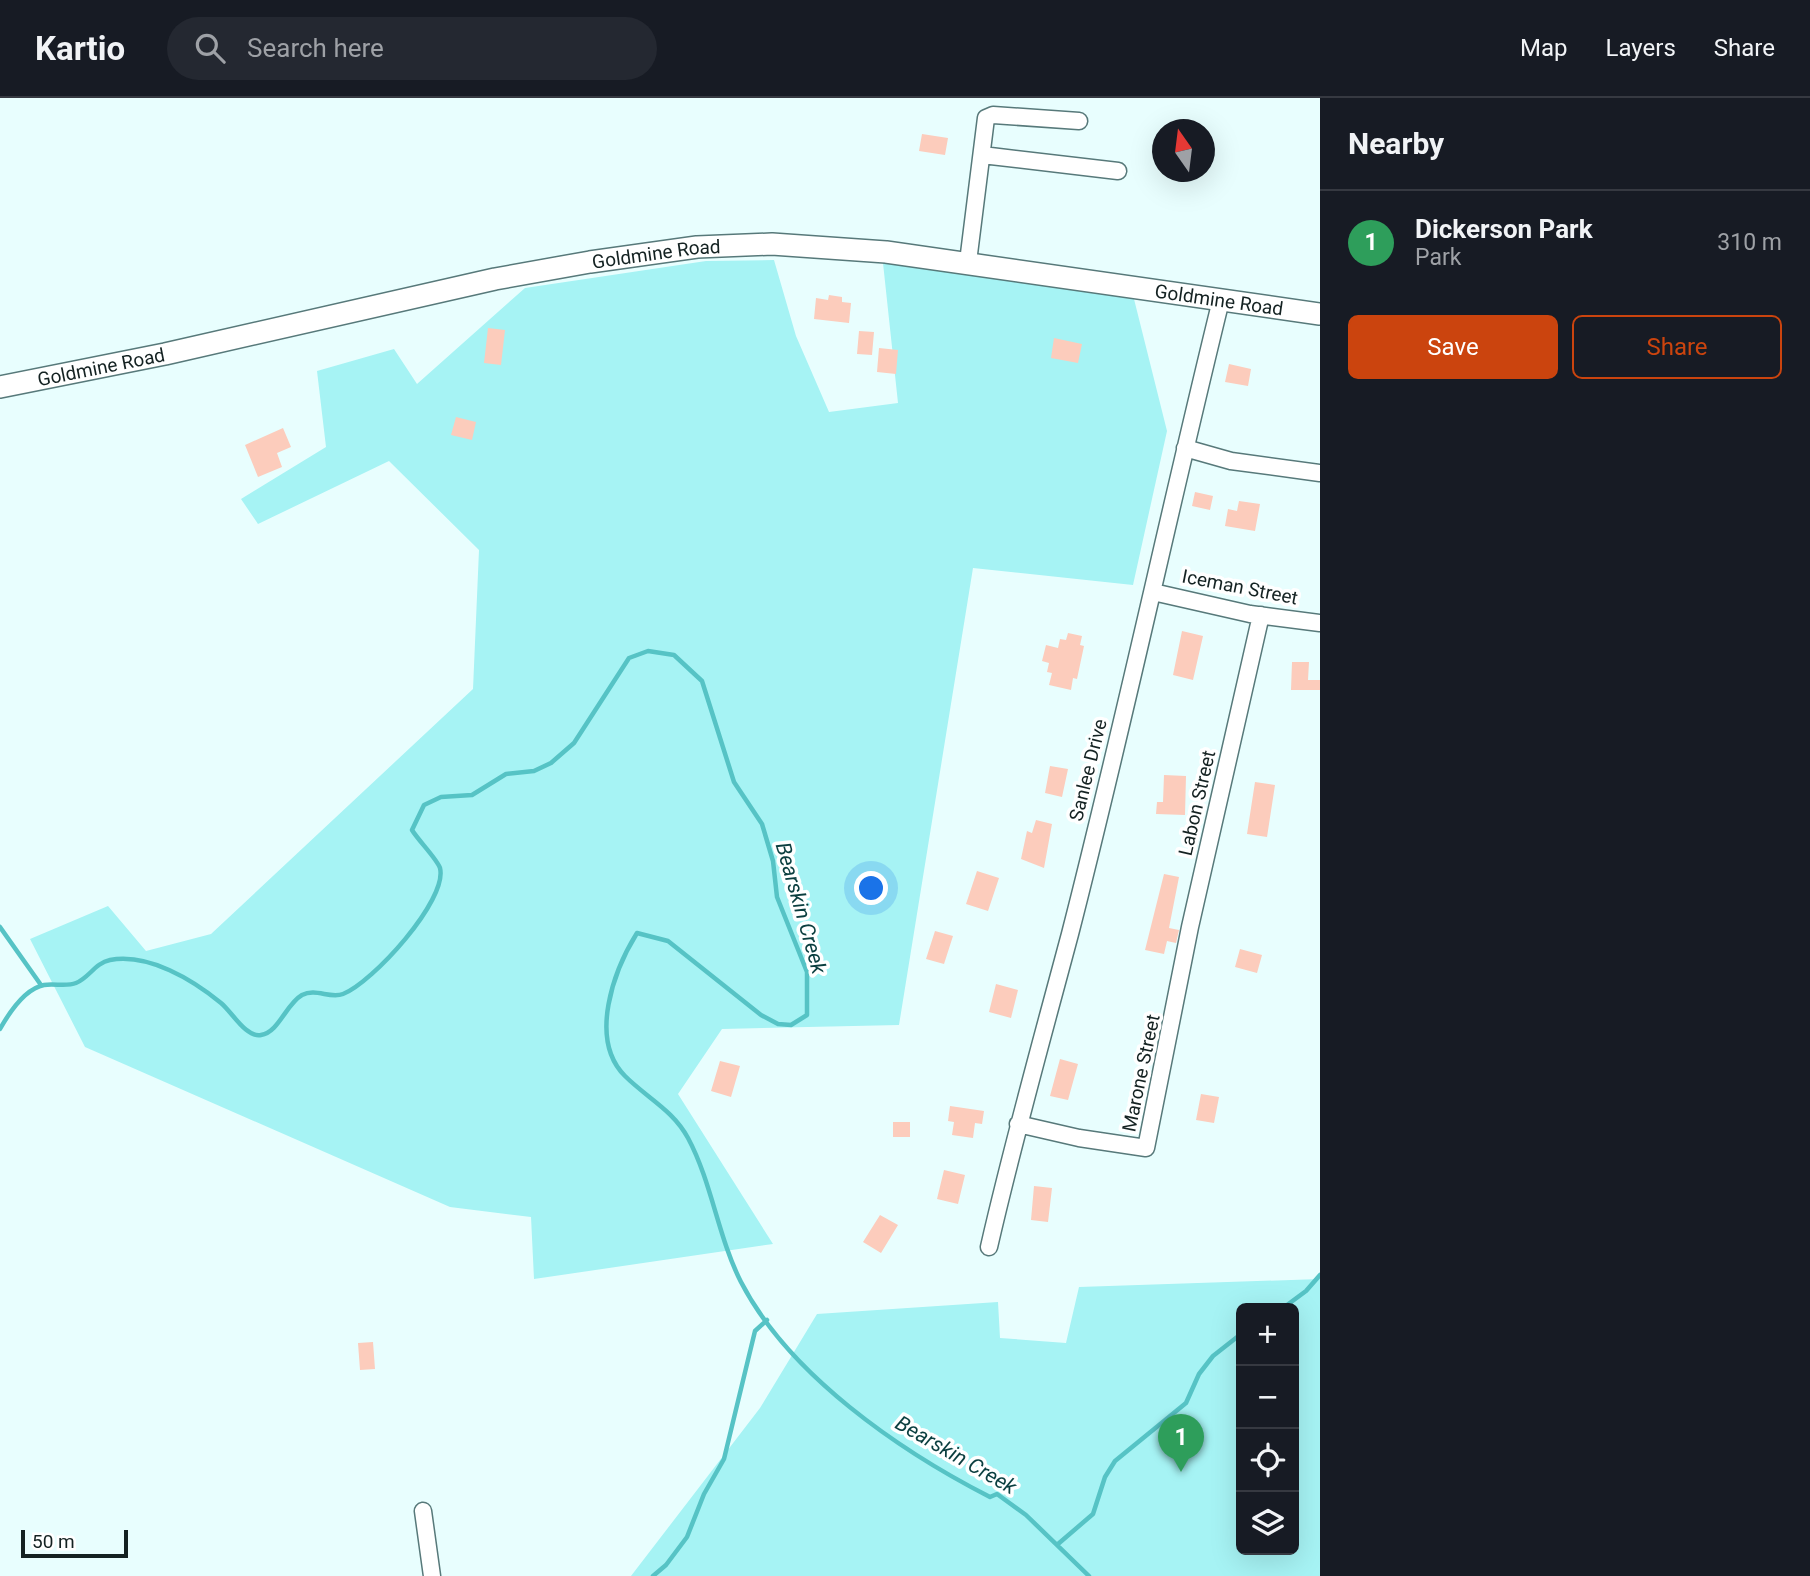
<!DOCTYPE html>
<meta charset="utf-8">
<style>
:root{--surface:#171b24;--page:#242831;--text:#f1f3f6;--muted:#9ea1a6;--line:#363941;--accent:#cb440e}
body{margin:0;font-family:Roboto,sans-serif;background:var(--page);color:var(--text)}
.controls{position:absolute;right:21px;bottom:21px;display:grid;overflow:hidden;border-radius:10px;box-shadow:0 7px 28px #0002}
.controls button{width:63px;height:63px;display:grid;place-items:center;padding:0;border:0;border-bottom:2px solid var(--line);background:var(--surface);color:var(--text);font:35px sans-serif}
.compass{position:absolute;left:1152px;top:21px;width:63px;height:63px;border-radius:50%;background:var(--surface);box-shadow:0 7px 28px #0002;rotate:346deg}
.scale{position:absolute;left:21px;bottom:18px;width:107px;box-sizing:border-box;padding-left:7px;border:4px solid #142222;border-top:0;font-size:19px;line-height:24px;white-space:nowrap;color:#142222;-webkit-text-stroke:5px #fff;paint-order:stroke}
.you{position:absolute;left:872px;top:791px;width:24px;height:24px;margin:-18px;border:5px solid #fff;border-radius:50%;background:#1a73e8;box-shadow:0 0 0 10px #1a73e833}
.badge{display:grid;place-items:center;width:46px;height:46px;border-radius:50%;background:var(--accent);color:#fff;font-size:23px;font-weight:700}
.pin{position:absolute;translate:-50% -58px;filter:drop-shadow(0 2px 4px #0008)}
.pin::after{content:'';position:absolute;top:37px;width:24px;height:21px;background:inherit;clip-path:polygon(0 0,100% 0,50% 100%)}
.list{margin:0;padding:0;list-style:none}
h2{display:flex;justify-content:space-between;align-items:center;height:91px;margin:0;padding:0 28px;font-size:30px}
h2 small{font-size:23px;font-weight:400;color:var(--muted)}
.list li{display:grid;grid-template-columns:46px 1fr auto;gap:21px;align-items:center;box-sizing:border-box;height:105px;padding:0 28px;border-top:2px solid var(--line)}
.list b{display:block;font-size:26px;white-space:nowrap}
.list p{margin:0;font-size:23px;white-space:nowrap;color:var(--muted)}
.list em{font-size:23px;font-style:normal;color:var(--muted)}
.actions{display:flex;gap:14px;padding:21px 28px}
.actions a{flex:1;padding:16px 0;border:2px solid var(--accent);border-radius:10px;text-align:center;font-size:24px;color:var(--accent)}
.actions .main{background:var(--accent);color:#fff}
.icon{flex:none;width:38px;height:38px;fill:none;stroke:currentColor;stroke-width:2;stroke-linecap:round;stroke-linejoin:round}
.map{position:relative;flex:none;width:1320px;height:1478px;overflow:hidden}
header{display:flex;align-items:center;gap:42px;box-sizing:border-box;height:98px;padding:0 35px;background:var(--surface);border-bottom:2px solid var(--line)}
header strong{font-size:33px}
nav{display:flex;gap:38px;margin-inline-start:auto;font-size:24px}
.search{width:490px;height:63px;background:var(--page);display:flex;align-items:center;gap:18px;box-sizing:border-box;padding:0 24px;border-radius:38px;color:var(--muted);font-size:26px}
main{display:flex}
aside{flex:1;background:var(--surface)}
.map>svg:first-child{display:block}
.green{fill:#a6f3f4;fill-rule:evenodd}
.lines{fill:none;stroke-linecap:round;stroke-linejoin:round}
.stream{stroke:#56c3c5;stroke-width:4.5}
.building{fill:#fcccbc}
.minor-casing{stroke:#57797a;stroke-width:19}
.major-casing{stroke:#57797a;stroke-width:24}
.minor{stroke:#fff;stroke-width:16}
.major{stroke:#fff;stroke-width:21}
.labels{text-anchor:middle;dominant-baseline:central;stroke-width:7;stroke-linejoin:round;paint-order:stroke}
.street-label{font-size:19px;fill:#142222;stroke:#fff}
.water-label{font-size:21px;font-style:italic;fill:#0a3e3f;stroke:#fff}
</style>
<header>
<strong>Kartio</strong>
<div class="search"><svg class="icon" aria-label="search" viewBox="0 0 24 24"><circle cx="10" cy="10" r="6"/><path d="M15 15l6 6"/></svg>Search here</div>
<nav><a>Map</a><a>Layers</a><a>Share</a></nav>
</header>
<main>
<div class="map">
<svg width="1320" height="1478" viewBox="0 0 1320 1478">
<rect width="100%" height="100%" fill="#e8fefe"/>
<path class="green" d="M774,162L796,238L829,314L898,305L883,165L1134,201L1167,333L1133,487L973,470L899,927L722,931L678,996L773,1146L534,1181L531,1119L450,1109L85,949L30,841L108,808L146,853L211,836L473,591L479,452L389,363L258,426L241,401L326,349L317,273L394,251L417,286L525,190L706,163Z
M1320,1181V1478H631L760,1310L817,1216L998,1204L1000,1240L1066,1245L1079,1189ZM1294,1210V1452H1241V1210Z"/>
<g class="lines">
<path class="stream" d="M0,829L41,887
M0,931C9,915 24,891 44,887C54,885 66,889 76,885C89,880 95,865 110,862C149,855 193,882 221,905C232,914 246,940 261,937C279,934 286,906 302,897C316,890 330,901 343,896C372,885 448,802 440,770C437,761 418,742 412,732L424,707L441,699L472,697L506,676L534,673L551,665L574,645L629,560L648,553L674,557L702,583L734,684L762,726L773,763L777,799L807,874V917L791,927L778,926L761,917L668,843L637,835C614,872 588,941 625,978C647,1000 673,1012 688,1040C712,1085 718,1139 741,1184C789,1277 900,1353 990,1399L997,1396L1026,1417L1089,1478
M1283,1210L1306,1193L1320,1177
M1058,1446L1093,1416L1105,1379L1115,1363L1186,1305L1199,1276L1213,1258L1241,1236
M653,1478L666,1467L687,1439L704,1396L724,1361L755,1233L767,1222"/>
</g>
<path class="building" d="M922,36L948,40L945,57L919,53Z
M829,197L842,199V204L851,205L849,225L814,221L816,200L828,202Z
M488,230L505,232L501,267L484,265Z
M859,233L874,234L872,257L857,256Z
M1054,240L1082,246L1078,265L1051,260Z
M879,250L898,252L896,276L877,274Z
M1229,266L1251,271L1248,288L1225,284Z
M456,319L476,324L472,342L451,337Z
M283,330L291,349L277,355L282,369L258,379L245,347Z
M1195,394L1213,398L1210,412L1192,408Z
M1239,403L1260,406L1255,433L1225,428L1228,411L1237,413Z
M1182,533L1203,538L1193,582L1173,577Z
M1068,535L1082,538L1080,547L1084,548L1077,581L1073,580L1071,592L1049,587L1052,575L1047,574L1049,565L1042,563L1046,547L1058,550L1060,541L1066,542Z
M1292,564H1309L1308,582H1320V592H1291Z
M1050,668L1068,671L1062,699L1045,695Z
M1164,677L1186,678L1185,717L1156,716L1157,704H1163Z
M1255,684L1275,687L1267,739L1247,736Z
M1036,722L1052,726L1044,770L1021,761L1027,733L1032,735Z
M977,773L999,780L988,813L966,806Z
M1164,776L1179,779L1169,830L1179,832L1176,845L1167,843L1164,856L1145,852Z
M935,833L953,838L944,866L926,861Z
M1240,851L1262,857L1257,875L1235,869Z
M996,886L1018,892L1011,920L989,914Z
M1060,961L1078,966L1068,1002L1050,998Z
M720,963L740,968L731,999L711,993Z
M1201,996L1219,999L1214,1025L1196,1022Z
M950,1008L984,1013L982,1026L975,1025L973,1040L952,1037L954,1024L948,1023Z
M893,1024H910V1039H893Z
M944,1072L965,1077L958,1106L937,1101Z
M1034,1088L1052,1090L1048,1124L1031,1122Z
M880,1117L898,1127L881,1155L863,1144Z
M373,1244L375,1271L360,1272L358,1245Z"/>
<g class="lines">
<g class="minor-casing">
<path id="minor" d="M982,57L1118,73
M968,164L986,20L993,17L1079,23
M1185,350L1231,363L1320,375
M1153,494L1250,516L1320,525
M1018,1026L1079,1040L1146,1050L1190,829L1261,517
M989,1149C1013,1044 1042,941 1070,836C1124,626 1169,413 1221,202
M423,1413L432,1478"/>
</g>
<g class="major-casing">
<g id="major">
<path id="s1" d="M0,289L165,256L495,181L590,164L697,149L772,146L886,154L1320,216"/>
</g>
</g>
<use href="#minor" class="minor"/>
<use href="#major" class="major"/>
</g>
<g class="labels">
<g class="street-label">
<text stroke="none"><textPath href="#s1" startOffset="670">Goldmine Road</textPath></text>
<text stroke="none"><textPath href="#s1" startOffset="1237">Goldmine Road</textPath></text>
<text stroke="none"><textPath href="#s1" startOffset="103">Goldmine Road</textPath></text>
<text transform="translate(1240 489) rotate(11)">Iceman Street</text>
<text transform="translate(1088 672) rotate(-76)">Sanlee Drive</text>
<text transform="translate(1197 705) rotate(-77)">Labon Street</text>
<text transform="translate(1141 975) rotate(-78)">Marone Street</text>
</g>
<g class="water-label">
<text transform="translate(801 810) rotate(74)">Bearskin Creek</text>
<text transform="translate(956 1357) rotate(30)">Bearskin Creek</text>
</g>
</g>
</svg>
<div class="controls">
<button>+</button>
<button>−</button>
<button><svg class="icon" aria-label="locate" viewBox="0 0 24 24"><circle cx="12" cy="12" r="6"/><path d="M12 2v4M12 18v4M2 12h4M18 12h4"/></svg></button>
<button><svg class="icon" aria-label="layers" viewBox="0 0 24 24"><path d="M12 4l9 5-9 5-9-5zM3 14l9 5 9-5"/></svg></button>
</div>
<svg class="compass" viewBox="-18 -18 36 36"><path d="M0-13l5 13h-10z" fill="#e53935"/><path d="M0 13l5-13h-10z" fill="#9ea1a6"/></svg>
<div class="scale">50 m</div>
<div class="you"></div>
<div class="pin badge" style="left:1181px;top:1374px;background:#2e9e5b">1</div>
</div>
<aside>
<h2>Nearby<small></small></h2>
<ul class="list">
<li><span class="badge" style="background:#2e9e5b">1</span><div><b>Dickerson Park</b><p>Park</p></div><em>310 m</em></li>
</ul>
<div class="actions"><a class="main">Save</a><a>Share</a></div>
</aside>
</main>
